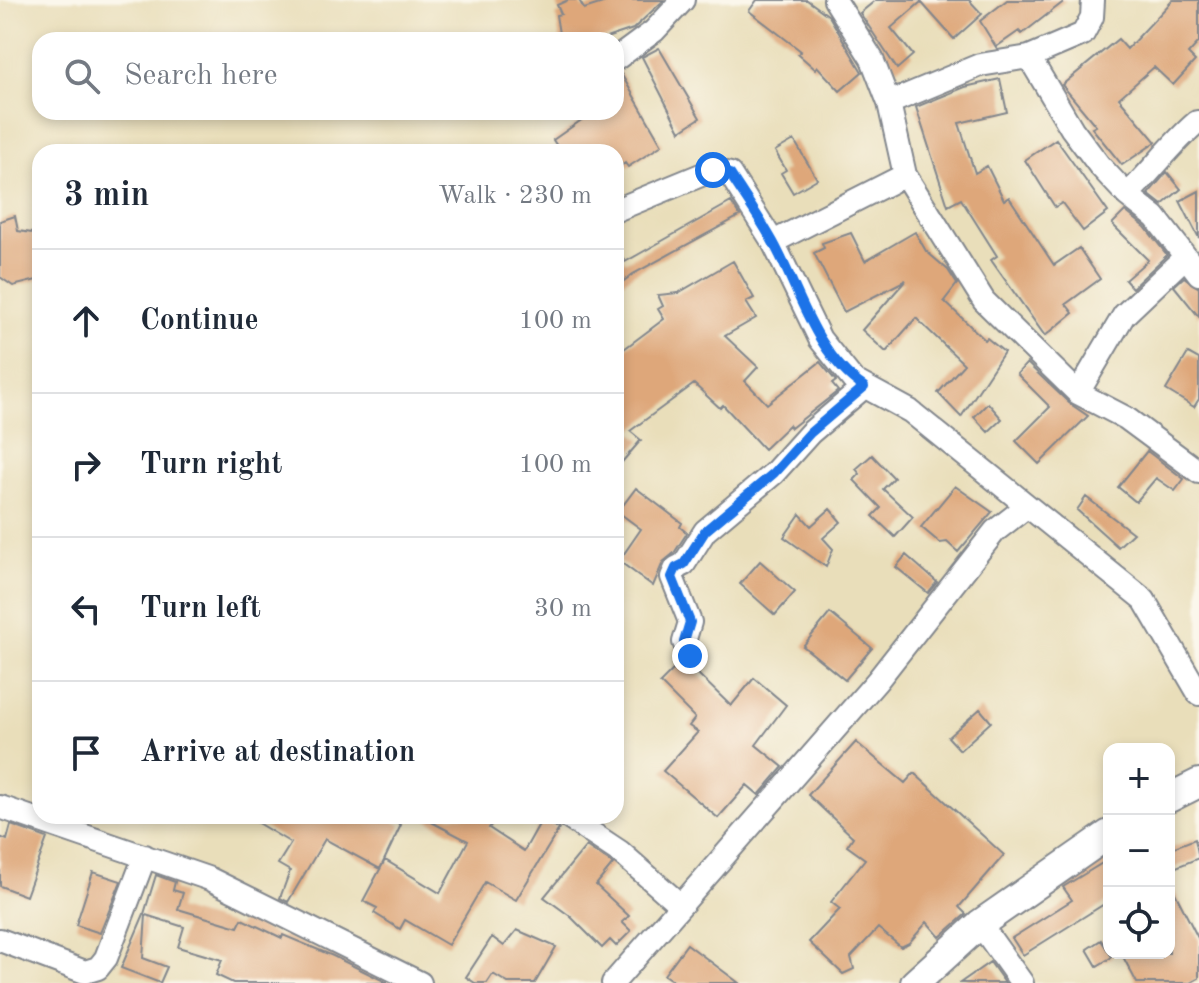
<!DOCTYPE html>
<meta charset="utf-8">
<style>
:root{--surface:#fff;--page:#f6f6f7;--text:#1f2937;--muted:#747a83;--line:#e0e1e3}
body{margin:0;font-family:"Old Standard TT",serif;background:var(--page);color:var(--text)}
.controls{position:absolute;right:24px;bottom:24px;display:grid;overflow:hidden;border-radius:16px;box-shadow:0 4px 12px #0003}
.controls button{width:72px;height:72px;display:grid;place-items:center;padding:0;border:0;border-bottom:2px solid var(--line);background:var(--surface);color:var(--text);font:40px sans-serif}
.stop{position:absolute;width:24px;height:24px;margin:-18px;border:6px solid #1a73e8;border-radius:50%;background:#fff}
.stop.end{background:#1a73e8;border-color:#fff;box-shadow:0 2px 8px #0008}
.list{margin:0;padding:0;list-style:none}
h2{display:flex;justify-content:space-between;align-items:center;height:104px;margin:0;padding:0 32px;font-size:34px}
h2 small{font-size:26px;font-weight:400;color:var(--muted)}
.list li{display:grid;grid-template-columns:52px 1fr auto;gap:24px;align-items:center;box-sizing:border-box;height:144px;padding:0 32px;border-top:2px solid var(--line)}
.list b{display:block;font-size:30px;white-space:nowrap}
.list em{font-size:26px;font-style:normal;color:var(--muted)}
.icon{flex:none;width:44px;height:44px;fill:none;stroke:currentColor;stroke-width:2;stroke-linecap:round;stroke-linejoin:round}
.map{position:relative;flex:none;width:1199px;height:983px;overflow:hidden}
.search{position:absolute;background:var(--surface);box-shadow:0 4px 12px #0003;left:32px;top:32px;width:592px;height:88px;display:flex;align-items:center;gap:20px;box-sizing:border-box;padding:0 28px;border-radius:24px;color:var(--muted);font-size:30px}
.panel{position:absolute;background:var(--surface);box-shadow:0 4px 12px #0003;left:32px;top:144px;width:592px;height:680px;border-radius:24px}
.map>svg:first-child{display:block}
.building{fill:#dea77a}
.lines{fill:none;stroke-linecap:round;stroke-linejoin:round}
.minor-casing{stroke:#82868c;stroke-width:26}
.tertiary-casing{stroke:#82868c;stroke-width:32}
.minor{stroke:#fff;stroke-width:22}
.tertiary{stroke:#fff;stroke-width:28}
.route{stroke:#1a73e8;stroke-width:10}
</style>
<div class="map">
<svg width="1199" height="983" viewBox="0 0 1199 983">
<rect width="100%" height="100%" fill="#fbf7ec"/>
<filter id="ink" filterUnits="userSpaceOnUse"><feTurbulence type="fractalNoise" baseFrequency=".0125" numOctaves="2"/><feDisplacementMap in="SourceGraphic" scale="16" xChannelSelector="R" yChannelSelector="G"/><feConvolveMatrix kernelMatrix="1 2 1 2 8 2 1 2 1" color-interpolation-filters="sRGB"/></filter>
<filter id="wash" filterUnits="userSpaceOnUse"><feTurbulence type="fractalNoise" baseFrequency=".006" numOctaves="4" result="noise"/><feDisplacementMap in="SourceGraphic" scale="32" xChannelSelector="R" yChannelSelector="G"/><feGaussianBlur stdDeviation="1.8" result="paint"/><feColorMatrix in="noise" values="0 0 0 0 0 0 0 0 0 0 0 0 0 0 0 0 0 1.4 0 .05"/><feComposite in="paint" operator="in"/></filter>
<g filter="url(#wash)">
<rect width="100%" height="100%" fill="#e9deba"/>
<g id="blocks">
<path class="building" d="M568,0H579L584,9L612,0H664L633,29L600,40H560L556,15L561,14L557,5Z
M757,0H807L829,16L862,72L840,91L817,66L815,69L798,54L801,51L749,11Z
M876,0H969L982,14L954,39L921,2L891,28L913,55L897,69L860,13Z
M1007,0H1066L1022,34L1019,31L996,47L980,21Z
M1173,0H1199V42L1188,54L1195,61L1173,85L1154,67L1119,98L1156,142L1122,165L1092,128L1096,126L1062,85L1118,39L1127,49Z
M659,48L700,118L680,131L642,57Z
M620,72L662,145L628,167L625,163L616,169V152H561L553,140L593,112H616V73Z
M1000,79L1007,112L959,123L975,173L987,166L1004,200L1009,197L1054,265L1079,248L1100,279L1066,304L1073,313L1045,336L991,260L997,256L961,199L948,206L916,107L965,87Z
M1056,139L1108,212L1083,231L1062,203L1055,207L1025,160Z
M794,140L817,179L793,193L781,173L786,170L775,151Z
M1167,172L1181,189L1162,205L1148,194Z
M1199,191V238L1180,201Z
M731,202L740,216L633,274L616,287V247L625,262Z
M1125,211L1145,227L1167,255L1132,288L1125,280L1148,260L1112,224Z
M15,216L18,231L40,234V273L37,280L13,286L0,277V221Z
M915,232L926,251L948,270L957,284L944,301L985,340L987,338L1004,352L961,417L938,393L964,364L916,318L886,352L862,330L906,280L844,312L814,253L824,248L822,243L851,233L865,261Z
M733,261L754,298L746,302L756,318L725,336L758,367L745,381L767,404L820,362L836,381L832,384L838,391L791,428L789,425L764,449L723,405L720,408L694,384L630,431L641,440L616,469V355L664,319L658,309L663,306L658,295L678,293Z
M1184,277L1199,288V317L1174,286Z
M1188,353L1199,359V399L1194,407L1166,390Z
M1027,363L1069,403L1088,416L1039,464L1016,441L1050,407L1017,374Z
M988,403L1002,419L988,432L974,417Z
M1147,451L1184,479L1175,491L1156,478L1136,502L1118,487Z
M872,455L894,478L883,489L913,517L895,537L873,516L881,508L854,480L860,474L856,469Z
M955,486L992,512L958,552L947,542L940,543L921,527Z
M636,488L682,523L680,527L687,533L674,553L663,562L653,586L619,561L641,529L618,512Z
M1086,497L1133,533L1118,547L1077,510Z
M830,509L841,522L823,538L833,549L826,567L784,537L800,514L811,526Z
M906,555L937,582L928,593L896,567Z
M760,561L795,592L775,615L740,584Z
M830,613L872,648L845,680L803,646Z
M679,664L693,669L731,706L754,678L786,705L756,745L783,767L759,795L747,785L718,818L663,771L698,732L689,726L695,718L660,683Z
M980,709L991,722L960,750L948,737Z
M856,742L905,783L914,773L1004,855L959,907L966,914L940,937L927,922L909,943L901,947L878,928L851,957L854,969L843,974L809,942L840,909L831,902L865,859L847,846L853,837L808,795Z
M246,816H383L401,825L380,869L325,839L288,902L280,898L290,871L278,864L291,843Z
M420,816H498L489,828L524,851L542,819L559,829L516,900L485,882L448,945L405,920L400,929L374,913L377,908L363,901L385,860L440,893L468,841Z
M11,825L47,838L26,896L0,886V837L7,840Z
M1195,839L1199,858L1174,868L1169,849Z
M586,846L613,864L596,885L629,916L622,922L631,931L616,946L610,940L602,948L570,916L544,897Z
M1109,859V901L1023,955L1012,938L1072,900L1063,887Z
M93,872L121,881L100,933L76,925Z
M156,875L175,882L173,890L183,893L178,909L238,927L242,919L282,938L283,935L333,956L388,983H233L216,975L222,960L178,947L184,927L146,915L143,958L167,967L160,983L121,968L144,914Z
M1169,881L1199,940V978L1190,983H1137L1121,953H1169Z
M517,930L556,947L535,983H508L493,974L487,983H475L466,977L492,937L504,946Z
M1101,940L1112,957L1097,966L1087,949Z
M687,944L739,983H676L664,975Z
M990,962L1005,983H960Z"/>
</g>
</g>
<g filter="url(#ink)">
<use href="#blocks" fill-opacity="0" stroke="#82868c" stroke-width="2"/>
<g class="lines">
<g class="minor-casing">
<path id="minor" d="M835,0L872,59L889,103L905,175L984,301L1078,393L1126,418L1199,472
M1029,57L1072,129L1099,165L1127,195L1155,217L1199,274
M616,59L654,31L683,0
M889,103L980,65L1029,57L1083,34L1092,17L1093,0
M1127,195C1152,171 1171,144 1197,122
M616,210L713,170L730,174L773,242L820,339L853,380L910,411L1144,600L1199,694
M773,242L905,175
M1078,393L1124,315L1184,258
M690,656L684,642L690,622L672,577L676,568L684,564L705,531L774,473L810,433L864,387
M0,807L210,879L420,983
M566,816L620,852L679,904
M980,924L1022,983
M0,940L85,972L98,968L106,958L145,856
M613,983L877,681L995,531L1026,507"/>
</g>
<g class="tertiary-casing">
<path id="tertiary" d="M1169,798L1199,783
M915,983L980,924L1109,834"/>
</g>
<use href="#minor" class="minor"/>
<use href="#tertiary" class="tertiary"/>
</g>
</g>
<g class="lines" filter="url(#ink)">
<path class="route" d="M690,656L684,642L690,622L672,577L676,568L684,564L705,531L774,473L810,433L864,387C815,354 800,291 773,242C760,218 744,196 730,174L713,170"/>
</g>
</svg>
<div class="controls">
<button>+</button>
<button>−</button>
<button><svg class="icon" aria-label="locate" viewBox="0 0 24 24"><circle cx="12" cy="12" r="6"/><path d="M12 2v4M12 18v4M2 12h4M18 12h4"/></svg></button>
</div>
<div class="stop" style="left:713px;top:170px"></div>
<div class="stop end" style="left:690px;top:656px"></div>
<div class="search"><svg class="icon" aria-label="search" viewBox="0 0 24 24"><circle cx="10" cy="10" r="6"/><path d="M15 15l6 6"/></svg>Search here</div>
<section class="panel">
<h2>3 min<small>Walk · 230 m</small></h2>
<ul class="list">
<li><svg class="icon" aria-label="ahead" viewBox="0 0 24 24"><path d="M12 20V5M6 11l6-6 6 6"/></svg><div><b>Continue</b></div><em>100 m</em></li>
<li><svg class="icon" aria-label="right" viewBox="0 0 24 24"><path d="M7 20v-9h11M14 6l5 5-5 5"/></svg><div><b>Turn right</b></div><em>100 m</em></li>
<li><svg class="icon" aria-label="left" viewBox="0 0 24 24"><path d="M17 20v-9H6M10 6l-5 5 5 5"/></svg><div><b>Turn left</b></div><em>30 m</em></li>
<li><svg class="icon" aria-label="arrive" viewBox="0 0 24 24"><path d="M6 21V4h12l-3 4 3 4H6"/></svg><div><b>Arrive at destination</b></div></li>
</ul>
</section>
</div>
